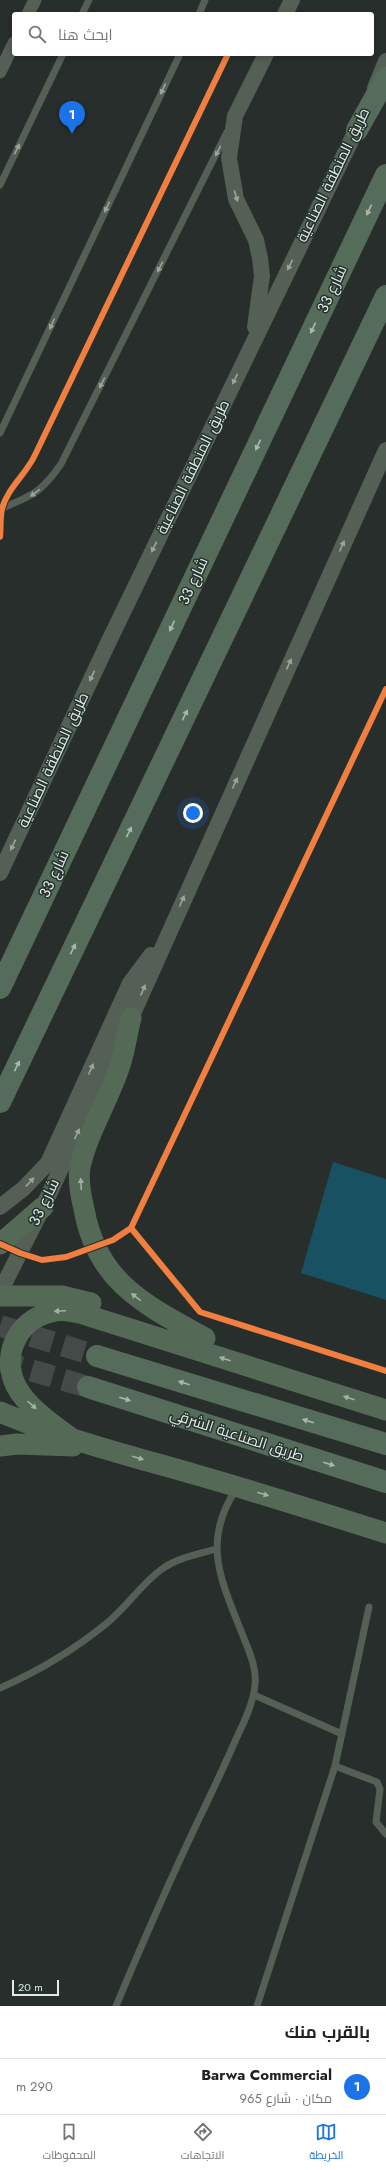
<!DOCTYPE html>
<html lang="ar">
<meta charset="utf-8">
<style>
:root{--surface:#fff;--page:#f6f6f6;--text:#202124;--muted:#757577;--line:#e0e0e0;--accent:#1a73e8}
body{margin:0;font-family:Jost,Cairo,sans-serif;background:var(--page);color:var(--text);direction:rtl}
.scale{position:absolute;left:12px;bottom:10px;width:47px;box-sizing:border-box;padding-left:4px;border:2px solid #e2ebe8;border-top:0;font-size:11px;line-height:14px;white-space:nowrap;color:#e2ebe8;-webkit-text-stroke:3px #24322d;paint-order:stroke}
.you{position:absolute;left:193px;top:813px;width:14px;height:14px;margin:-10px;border:3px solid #fff;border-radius:50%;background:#1a73e8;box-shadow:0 0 0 6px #1a73e833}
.badge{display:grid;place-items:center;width:26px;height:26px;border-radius:50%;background:var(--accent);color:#fff;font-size:13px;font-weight:700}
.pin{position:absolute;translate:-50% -33px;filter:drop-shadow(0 1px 2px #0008)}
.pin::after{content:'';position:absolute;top:21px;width:14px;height:12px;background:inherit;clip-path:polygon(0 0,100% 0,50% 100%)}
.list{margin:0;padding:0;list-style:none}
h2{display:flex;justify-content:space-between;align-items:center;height:52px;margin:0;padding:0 16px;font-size:17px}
h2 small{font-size:13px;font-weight:400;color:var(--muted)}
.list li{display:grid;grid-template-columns:26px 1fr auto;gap:12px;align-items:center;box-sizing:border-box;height:56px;padding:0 16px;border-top:1px solid var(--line)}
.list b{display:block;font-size:15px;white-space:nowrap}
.list p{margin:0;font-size:13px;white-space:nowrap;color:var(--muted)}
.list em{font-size:13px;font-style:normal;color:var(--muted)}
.icon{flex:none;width:22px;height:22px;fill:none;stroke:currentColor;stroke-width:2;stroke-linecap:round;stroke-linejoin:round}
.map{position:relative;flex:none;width:386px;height:2006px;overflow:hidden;direction:ltr}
.search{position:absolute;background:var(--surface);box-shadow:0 2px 6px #0003;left:12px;right:12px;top:12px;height:44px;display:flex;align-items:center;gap:10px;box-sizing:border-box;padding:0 14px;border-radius:4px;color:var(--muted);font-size:15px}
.sheet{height:108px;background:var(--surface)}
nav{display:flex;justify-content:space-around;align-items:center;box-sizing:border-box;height:56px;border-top:1px solid var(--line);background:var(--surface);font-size:11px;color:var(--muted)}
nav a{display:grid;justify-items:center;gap:2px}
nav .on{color:var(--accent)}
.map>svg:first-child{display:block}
.water{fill:#185161}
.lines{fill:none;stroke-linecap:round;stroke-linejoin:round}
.trunk-tunnel{stroke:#444a48;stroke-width:22;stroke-dasharray:22 11;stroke-linecap:butt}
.service{stroke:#545f55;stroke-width:7}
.minor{stroke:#545f55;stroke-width:13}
.tertiary{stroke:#545f55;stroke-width:16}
.primary{stroke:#556957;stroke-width:21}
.trunk{stroke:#566c5a;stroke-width:22}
.cycleway-casing{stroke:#24322d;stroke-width:8}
.cycleway{stroke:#f27e40;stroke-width:6}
.oneway{fill:#9ba59e}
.oneway2{fill:#aab8af}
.oneway3{fill:#a3b0a7}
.labels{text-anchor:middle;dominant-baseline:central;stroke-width:3;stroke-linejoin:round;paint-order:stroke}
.street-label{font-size:15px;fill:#e2ebe8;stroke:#24322d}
</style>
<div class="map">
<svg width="386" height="2006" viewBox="0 0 386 2006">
<rect width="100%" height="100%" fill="#282e2c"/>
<path class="water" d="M333,1162L386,1179V1300L301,1273Z"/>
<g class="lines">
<path class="trunk-tunnel" d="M0,1326L97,1356
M0,1361L88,1387"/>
<path class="service" d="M82,14L89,0
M199,14L205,0
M0,185L63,54
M0,433L180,54
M0,509C32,496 41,493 61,464L227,132
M0,1688C39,1671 74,1650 107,1623C127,1607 141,1584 162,1569C177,1558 198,1554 216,1549
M254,1695L342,1734
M335,1766L377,1782L380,1789L376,1822L386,1834
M116,2006C142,1944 169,1882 198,1821C211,1794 224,1767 236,1739C244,1722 253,1704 255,1685C257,1668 249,1651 243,1636C222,1582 200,1542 237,1488
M257,2006L335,1766L369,1607"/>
<path class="minor" d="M28,14L35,0
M0,72L14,43"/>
<path class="tertiary" d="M285,14L292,0
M375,88L386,61
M255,327L262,276L260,258L256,240L236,199L229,158L235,116L266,54
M0,873L109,641L361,120
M0,1207L23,1189L48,1163L130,983L151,955
M0,1292L43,1207L131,1018L386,450"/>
<path class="primary" d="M131,1018C127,1033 125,1050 120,1065C109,1100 88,1131 80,1167C78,1180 81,1197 84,1209C97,1283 146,1305 205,1338
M0,1244L43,1207
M0,1296H62L91,1303
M0,1412C63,1439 131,1456 197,1475C260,1493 323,1513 386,1533
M71,1438C52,1424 27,1407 16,1386C0,1352 20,1317 56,1311C65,1309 75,1312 83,1314L386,1410
M0,1446L17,1444L73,1446"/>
<path class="trunk" d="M357,130L386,78
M0,988L386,175
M0,1102L386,296
M97,1356L386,1444
M88,1387L386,1482"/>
<g class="cycleway-casing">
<path id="cycleway" d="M0,537C1,528 0,518 2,509C7,489 25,475 34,457L228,54
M131,1228L386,689
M0,1244L20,1253L42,1260L66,1257L113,1240L131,1228L200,1312L386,1371"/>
</g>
<use href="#cycleway" class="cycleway"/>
</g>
<defs><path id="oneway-solid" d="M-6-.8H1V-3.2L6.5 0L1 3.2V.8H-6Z"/></defs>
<g class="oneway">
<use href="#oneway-solid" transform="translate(163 89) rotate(115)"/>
<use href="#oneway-solid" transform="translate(17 149) rotate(-64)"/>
<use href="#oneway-solid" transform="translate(218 151) rotate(117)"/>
<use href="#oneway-solid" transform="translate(236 196) rotate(73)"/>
<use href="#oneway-solid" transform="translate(107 207) rotate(115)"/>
<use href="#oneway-solid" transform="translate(290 265) rotate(116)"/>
<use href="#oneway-solid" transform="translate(160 267) rotate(117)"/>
<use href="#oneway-solid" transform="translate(52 324) rotate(115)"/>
<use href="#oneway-solid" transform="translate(235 379) rotate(116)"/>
<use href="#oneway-solid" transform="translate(102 383) rotate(117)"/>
<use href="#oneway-solid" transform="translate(35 493) rotate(144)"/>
<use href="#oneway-solid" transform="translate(342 546) rotate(-66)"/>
<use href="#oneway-solid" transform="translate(154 547) rotate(116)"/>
<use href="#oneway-solid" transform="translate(289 664) rotate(-66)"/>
<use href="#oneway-solid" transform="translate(92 676) rotate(115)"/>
<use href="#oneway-solid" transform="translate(235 783) rotate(-66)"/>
<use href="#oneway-solid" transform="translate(13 845) rotate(115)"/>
<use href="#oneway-solid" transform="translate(182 901) rotate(-66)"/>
<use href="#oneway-solid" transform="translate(143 990) rotate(-67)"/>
<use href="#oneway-solid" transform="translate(91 1069) rotate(-66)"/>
<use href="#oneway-solid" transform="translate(77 1134) rotate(-65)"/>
<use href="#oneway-solid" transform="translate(30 1182) rotate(-47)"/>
</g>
<g class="oneway2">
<use href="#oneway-solid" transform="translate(369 210) rotate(115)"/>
<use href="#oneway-solid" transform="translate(313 328) rotate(115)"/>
<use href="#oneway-solid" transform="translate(258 445) rotate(115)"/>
<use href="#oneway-solid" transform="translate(172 626) rotate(115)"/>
<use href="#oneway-solid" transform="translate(185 715) rotate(-64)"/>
<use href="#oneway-solid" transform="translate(129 832) rotate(-64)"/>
<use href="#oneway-solid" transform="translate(73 949) rotate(-64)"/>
<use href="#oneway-solid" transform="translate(17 1066) rotate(-64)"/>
<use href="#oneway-solid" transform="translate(184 1383) rotate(-163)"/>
<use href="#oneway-solid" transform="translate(125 1399) rotate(18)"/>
<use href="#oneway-solid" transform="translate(308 1421) rotate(-163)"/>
<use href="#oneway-solid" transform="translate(329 1464) rotate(18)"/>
</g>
<g class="oneway3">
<use href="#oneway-solid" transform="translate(81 1184) rotate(-93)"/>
<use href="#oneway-solid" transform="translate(136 1297) rotate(-143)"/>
<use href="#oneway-solid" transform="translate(60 1311) rotate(178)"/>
<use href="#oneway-solid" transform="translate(225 1359) rotate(-162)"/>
<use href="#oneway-solid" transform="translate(349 1398) rotate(-162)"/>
<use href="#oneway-solid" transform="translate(32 1405) rotate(42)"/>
<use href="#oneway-solid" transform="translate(138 1458) rotate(16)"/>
<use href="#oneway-solid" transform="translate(263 1494) rotate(17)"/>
</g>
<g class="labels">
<g class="street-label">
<text transform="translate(333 175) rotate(-64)">طريق المنطقة الصناعية</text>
<text transform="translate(332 289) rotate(-65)">شارع 33</text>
<text transform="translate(193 467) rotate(-64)">طريق المنطقة الصناعية</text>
<text transform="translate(193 581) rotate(-65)">شارع 33</text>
<text transform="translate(53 760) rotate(-65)">طريق المنطقة الصناعية</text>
<text transform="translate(54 874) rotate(-65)">شارع 33</text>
<text transform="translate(44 1202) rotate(-64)">شارع 33</text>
<text transform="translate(237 1435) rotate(18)">طريق الصناعية الشرقي</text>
</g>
</g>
</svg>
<div class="scale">20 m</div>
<div class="you"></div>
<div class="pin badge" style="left:72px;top:134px">1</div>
<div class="search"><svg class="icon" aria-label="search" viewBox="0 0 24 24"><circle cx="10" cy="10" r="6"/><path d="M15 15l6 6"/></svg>ابحث هنا</div>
</div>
<section class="sheet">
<h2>بالقرب منك<small></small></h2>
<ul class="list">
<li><span class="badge">1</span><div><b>Barwa Commercial</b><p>مكان · شارع 965</p></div><em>290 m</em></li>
</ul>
</section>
<nav>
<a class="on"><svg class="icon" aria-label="map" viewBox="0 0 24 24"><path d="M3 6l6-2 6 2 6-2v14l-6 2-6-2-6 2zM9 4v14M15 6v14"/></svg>الخريطة</a>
<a><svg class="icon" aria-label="directions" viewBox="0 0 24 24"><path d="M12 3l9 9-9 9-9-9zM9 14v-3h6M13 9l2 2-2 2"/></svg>الاتجاهات</a>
<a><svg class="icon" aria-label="saved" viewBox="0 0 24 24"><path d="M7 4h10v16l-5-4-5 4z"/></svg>المحفوظات</a>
</nav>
